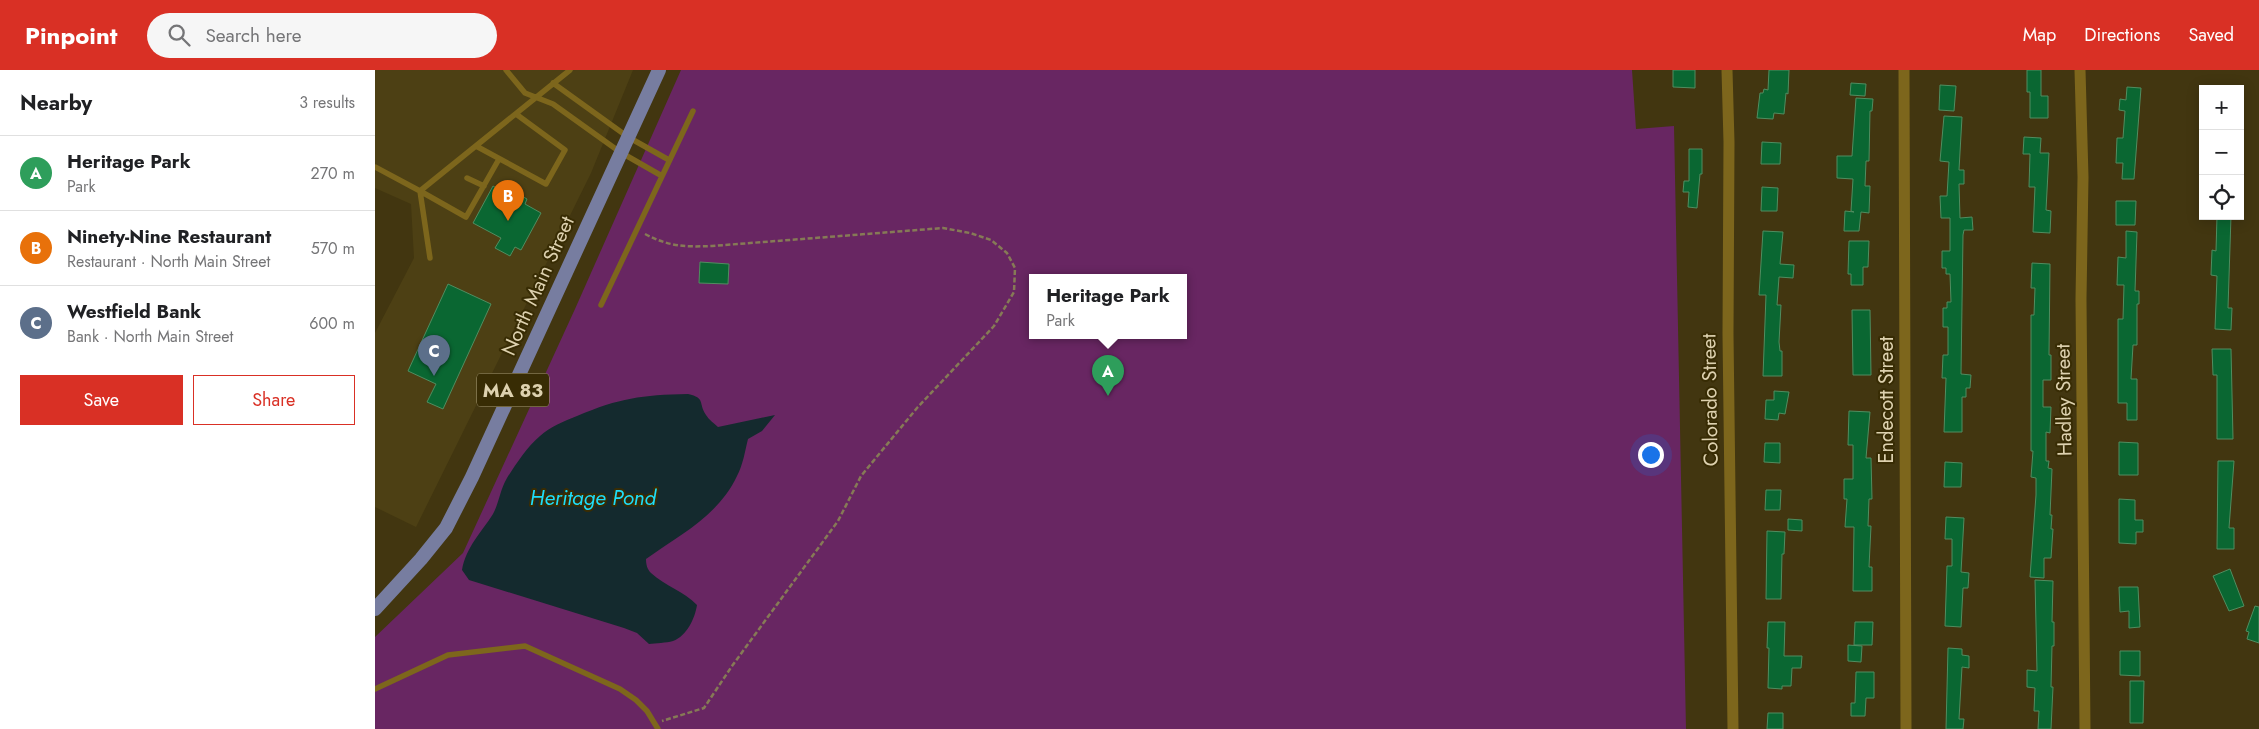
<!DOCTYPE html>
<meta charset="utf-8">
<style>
:root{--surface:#fff;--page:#f6f6f6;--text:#202124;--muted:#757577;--line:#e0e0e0;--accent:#d93025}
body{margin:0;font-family:Jost,sans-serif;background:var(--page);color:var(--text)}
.controls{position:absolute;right:15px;top:15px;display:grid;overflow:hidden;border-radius:0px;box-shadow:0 2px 12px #0003}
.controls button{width:45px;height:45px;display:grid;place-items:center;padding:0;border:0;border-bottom:1px solid var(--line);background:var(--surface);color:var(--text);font:25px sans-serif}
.you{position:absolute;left:1275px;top:384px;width:18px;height:18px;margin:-12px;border:4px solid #fff;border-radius:50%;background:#1a73e8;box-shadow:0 0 0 8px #1a73e833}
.badge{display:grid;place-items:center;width:32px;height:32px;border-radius:50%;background:var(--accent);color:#fff;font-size:16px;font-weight:700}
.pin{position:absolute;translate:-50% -41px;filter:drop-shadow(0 1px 2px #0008)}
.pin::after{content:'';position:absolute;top:26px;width:18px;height:15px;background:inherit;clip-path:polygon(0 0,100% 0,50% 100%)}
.popup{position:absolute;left:654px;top:204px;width:158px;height:65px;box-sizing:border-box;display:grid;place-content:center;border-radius:0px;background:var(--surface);filter:drop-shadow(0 1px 4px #0005);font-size:16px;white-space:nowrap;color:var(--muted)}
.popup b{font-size:19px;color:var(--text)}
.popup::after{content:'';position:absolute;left:50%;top:100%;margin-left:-10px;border:10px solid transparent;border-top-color:var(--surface)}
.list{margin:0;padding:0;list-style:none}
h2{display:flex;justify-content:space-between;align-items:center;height:65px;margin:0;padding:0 20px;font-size:21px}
h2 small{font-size:16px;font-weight:400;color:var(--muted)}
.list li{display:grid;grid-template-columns:32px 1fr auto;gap:15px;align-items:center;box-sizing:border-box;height:75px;padding:0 20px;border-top:1px solid var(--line)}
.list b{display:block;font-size:19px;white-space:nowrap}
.list p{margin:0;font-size:16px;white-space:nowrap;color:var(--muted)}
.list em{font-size:16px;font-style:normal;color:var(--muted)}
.actions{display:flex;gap:10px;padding:15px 20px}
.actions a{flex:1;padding:11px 0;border:1px solid var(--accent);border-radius:0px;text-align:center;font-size:18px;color:var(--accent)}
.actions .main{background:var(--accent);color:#fff}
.icon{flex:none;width:28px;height:28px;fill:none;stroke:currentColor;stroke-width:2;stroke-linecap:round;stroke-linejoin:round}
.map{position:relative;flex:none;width:1884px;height:659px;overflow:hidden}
header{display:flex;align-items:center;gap:30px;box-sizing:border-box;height:70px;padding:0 25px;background:var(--accent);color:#fff}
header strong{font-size:24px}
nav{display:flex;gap:28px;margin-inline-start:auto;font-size:18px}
.search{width:350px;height:45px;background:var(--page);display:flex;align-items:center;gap:12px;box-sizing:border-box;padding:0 18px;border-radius:28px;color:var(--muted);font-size:19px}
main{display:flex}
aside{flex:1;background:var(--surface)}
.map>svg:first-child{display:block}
.built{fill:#4d4014}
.green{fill:#682662;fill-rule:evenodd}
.water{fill:#142a2e}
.building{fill:#0a6732;stroke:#508d60}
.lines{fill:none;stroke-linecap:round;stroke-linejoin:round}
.path{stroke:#867a56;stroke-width:2.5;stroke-dasharray:5 2.5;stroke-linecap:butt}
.service{stroke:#7d661c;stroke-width:5.5}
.minor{stroke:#7d661c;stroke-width:11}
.primary{stroke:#777da0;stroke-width:14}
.labels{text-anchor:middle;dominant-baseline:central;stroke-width:4;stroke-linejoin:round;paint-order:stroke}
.shield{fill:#382c04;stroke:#aca07c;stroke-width:1}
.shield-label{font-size:19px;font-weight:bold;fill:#ddd1af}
.street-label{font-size:20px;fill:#ddd1af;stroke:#382c04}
.water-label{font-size:21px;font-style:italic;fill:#1edefa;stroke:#382c04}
</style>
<header>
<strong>Pinpoint</strong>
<div class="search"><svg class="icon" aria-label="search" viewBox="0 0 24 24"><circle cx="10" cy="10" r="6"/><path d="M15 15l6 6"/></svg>Search here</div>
<nav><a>Map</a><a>Directions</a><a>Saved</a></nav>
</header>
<main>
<aside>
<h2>Nearby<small>3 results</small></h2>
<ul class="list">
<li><span class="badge" style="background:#2e9e5b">A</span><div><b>Heritage Park</b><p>Park</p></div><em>270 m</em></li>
<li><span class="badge" style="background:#e8710a">B</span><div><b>Ninety-Nine Restaurant</b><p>Restaurant · North Main Street</p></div><em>570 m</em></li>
<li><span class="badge" style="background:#5c6f8a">C</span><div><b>Westfield Bank</b><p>Bank · North Main Street</p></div><em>600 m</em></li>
</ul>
<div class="actions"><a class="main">Save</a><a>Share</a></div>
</aside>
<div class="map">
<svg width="1884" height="659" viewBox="0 0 1884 659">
<rect width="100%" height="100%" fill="#423610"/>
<path class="built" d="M0,0H258L216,103L41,457L0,437V263L39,188L36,134L0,118Z"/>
<path class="green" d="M306,0H1257L1261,59L1299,56L1311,659H0V567L88,483L200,239ZM658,207H808V265H658Z"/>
<path class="water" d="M313,324C331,328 323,333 331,345C334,350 339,353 343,357L400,345L387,361L373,369C370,381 368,395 362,406C343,446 306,464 271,489C271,494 272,499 276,503C290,516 309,521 322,535C320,548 312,566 298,571C291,573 281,573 274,574L262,563L249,558L94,510L87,500C91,477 106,463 118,444C124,433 125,420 132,408C141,394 152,377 165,366C175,357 189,351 202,346C245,328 266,325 313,324Z"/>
<path class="building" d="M1298,0H1320V18L1298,17Z
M1394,0H1414L1413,24L1411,23L1409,44L1399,43L1398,49L1382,48L1385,23H1388L1389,19L1393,20Z
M1652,0H1666V26H1673V48H1655V22H1652Z
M1476,13L1491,14L1490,26L1475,25Z
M1565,15L1581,16L1579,41L1564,40Z
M1752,17L1766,18L1759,109H1747L1748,93H1741L1742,68H1748L1750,41L1744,40L1745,29L1751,30Z
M1481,28L1498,29L1497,41H1495L1494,91H1491L1490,116H1495L1494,143L1486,142L1484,161H1469L1470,141L1479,142L1476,141L1478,109L1462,108V86H1477Z
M1569,46L1587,47L1584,100H1589V114H1584L1585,148L1597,147L1598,160H1589L1588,165L1586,304L1596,305L1595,318H1591V327H1587V362H1569L1571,308H1567L1568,285H1573V257H1568V238H1572V232H1576L1575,204H1571V198H1567V181H1575V148H1566L1565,126H1572L1574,92L1565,91Z
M1649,67L1666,68L1665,83H1674L1671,140L1676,141L1675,163L1658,162L1660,117H1654L1655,84H1648Z
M1387,72L1406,73L1405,94H1386Z
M1314,79H1327V104H1325L1322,138L1313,137L1314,122H1308L1309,111H1314Z
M118,116L135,126L138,121L152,129L150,134L166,143L146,180L140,177L135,186L120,178L126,168L98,153Z
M1387,117L1403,118L1402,141H1386Z
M1741,131H1761L1760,155H1741Z
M1842,146H1856L1853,238H1857L1856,260L1840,259L1842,206L1836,205L1837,180L1841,181Z
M1388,161L1408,162L1405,194L1419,195L1418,208L1404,207L1402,235H1406L1404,272L1405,281H1407V306H1388L1391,225H1384Z
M1751,161L1762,162L1760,221H1764V234H1762V275H1758L1756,309H1762V350H1752V333H1743V249H1748L1749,215H1742L1743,187L1751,188Z
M1474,171H1494L1493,197H1488V215H1476V204H1473Z
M325,192L354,194L353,214L324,213Z
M1657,193L1675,194L1674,285H1676V310H1668V337H1676L1675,363L1671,362V391H1674L1673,398L1677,399L1675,445H1677L1676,459H1678L1676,488H1669V508L1655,507L1661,425V408L1656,407L1658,381H1656V245H1659L1660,218H1656Z
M73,214L116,234L68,339L52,332L61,314L33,301Z
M1477,240H1495L1496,305H1478Z
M1837,279H1856L1858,369H1842V305H1838Z
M1399,321L1414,322L1410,344L1404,343L1403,350L1390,349L1391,330H1399Z
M1474,341L1495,342L1491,388H1496L1497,429H1494L1493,456H1496L1494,497H1497V521H1478L1479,457H1470L1472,429H1469V409H1478V375H1473Z
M1744,372L1763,373V405H1744Z
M1390,373H1405V393L1389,392Z
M1843,391H1859L1854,458H1859V479H1842Z
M1570,392L1587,393L1586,417H1569Z
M1391,420H1406L1405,440H1390Z
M1744,429L1760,430V450H1768V462H1761V474L1744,473Z
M1571,447L1589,448L1586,502L1594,503L1593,518H1588L1586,557L1570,556L1572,496H1577V469H1570Z
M1413,449L1427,450V461L1413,460Z
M1392,461L1410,462L1409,484H1407L1406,529H1391Z
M1855,499L1869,536L1854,541L1838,506Z
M1660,510L1678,511L1677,552H1679V576H1677L1676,617H1678L1676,659H1663L1664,641H1659L1660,618L1652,617V600L1662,601Z
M1744,517H1763L1765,557L1754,558V541L1745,542Z
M1880,536L1884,537V573L1872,569L1874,562L1871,561Z
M1393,552H1410L1409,586H1427L1426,598H1417L1416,616H1407V619L1393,618L1394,578H1392Z
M1480,552H1498L1497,575H1479Z
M1473,575L1487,576L1486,592L1473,591Z
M1573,578L1587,579V585L1594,586V598L1587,597L1584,649H1589L1588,659H1571Z
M1745,581H1765V606L1745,605Z
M1481,602H1499V628H1491L1490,646H1476V633H1480Z
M1755,611H1769L1768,653H1755Z
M1393,643H1408V659H1392Z"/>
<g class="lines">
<path class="path" d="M270,164C295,177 310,177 337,176L568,158L595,163L616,170L632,183L640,198L639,222L619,256L542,338L486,406L463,451L357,596L329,638L287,651"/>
<path class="service" d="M131,0L150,23L178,34L245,82L287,106
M178,13L253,67L294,90
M101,76L171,114L190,80L141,44
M0,97L45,121L195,0
M92,108L109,116
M45,121L91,147L124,89
M45,121L55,188
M226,235L318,41
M0,619L73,585L150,576L245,619L261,630L272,641L283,659"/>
<path class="minor" d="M1352,0L1354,72L1353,264L1358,659
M1529,0L1531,659
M1705,0L1708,107L1706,229L1710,659"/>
<path class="primary" d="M0,539L46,489L71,458L97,407L284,0"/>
</g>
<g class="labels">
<rect class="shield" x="102" y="303.5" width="72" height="33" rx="4"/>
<g class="shield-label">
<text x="138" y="320">MA 83</text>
</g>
<g class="street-label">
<text transform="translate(163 216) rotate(-66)">North Main Street</text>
<text transform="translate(1335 330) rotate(-91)">Colorado Street</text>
<text transform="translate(1511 330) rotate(-90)">Endecott Street</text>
<text transform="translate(1689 330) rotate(-91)">Hadley Street</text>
</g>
<g class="water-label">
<text x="218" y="428">Heritage Pond</text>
</g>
</g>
</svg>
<div class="controls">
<button>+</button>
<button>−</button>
<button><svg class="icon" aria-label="locate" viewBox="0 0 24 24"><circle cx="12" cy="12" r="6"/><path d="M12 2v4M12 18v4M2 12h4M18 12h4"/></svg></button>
</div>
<div class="you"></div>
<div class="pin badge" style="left:733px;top:326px;background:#2e9e5b">A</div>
<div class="popup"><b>Heritage Park</b>Park</div>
<div class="pin badge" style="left:133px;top:151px;background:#e8710a">B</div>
<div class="pin badge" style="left:59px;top:306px;background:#5c6f8a">C</div>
</div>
</main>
